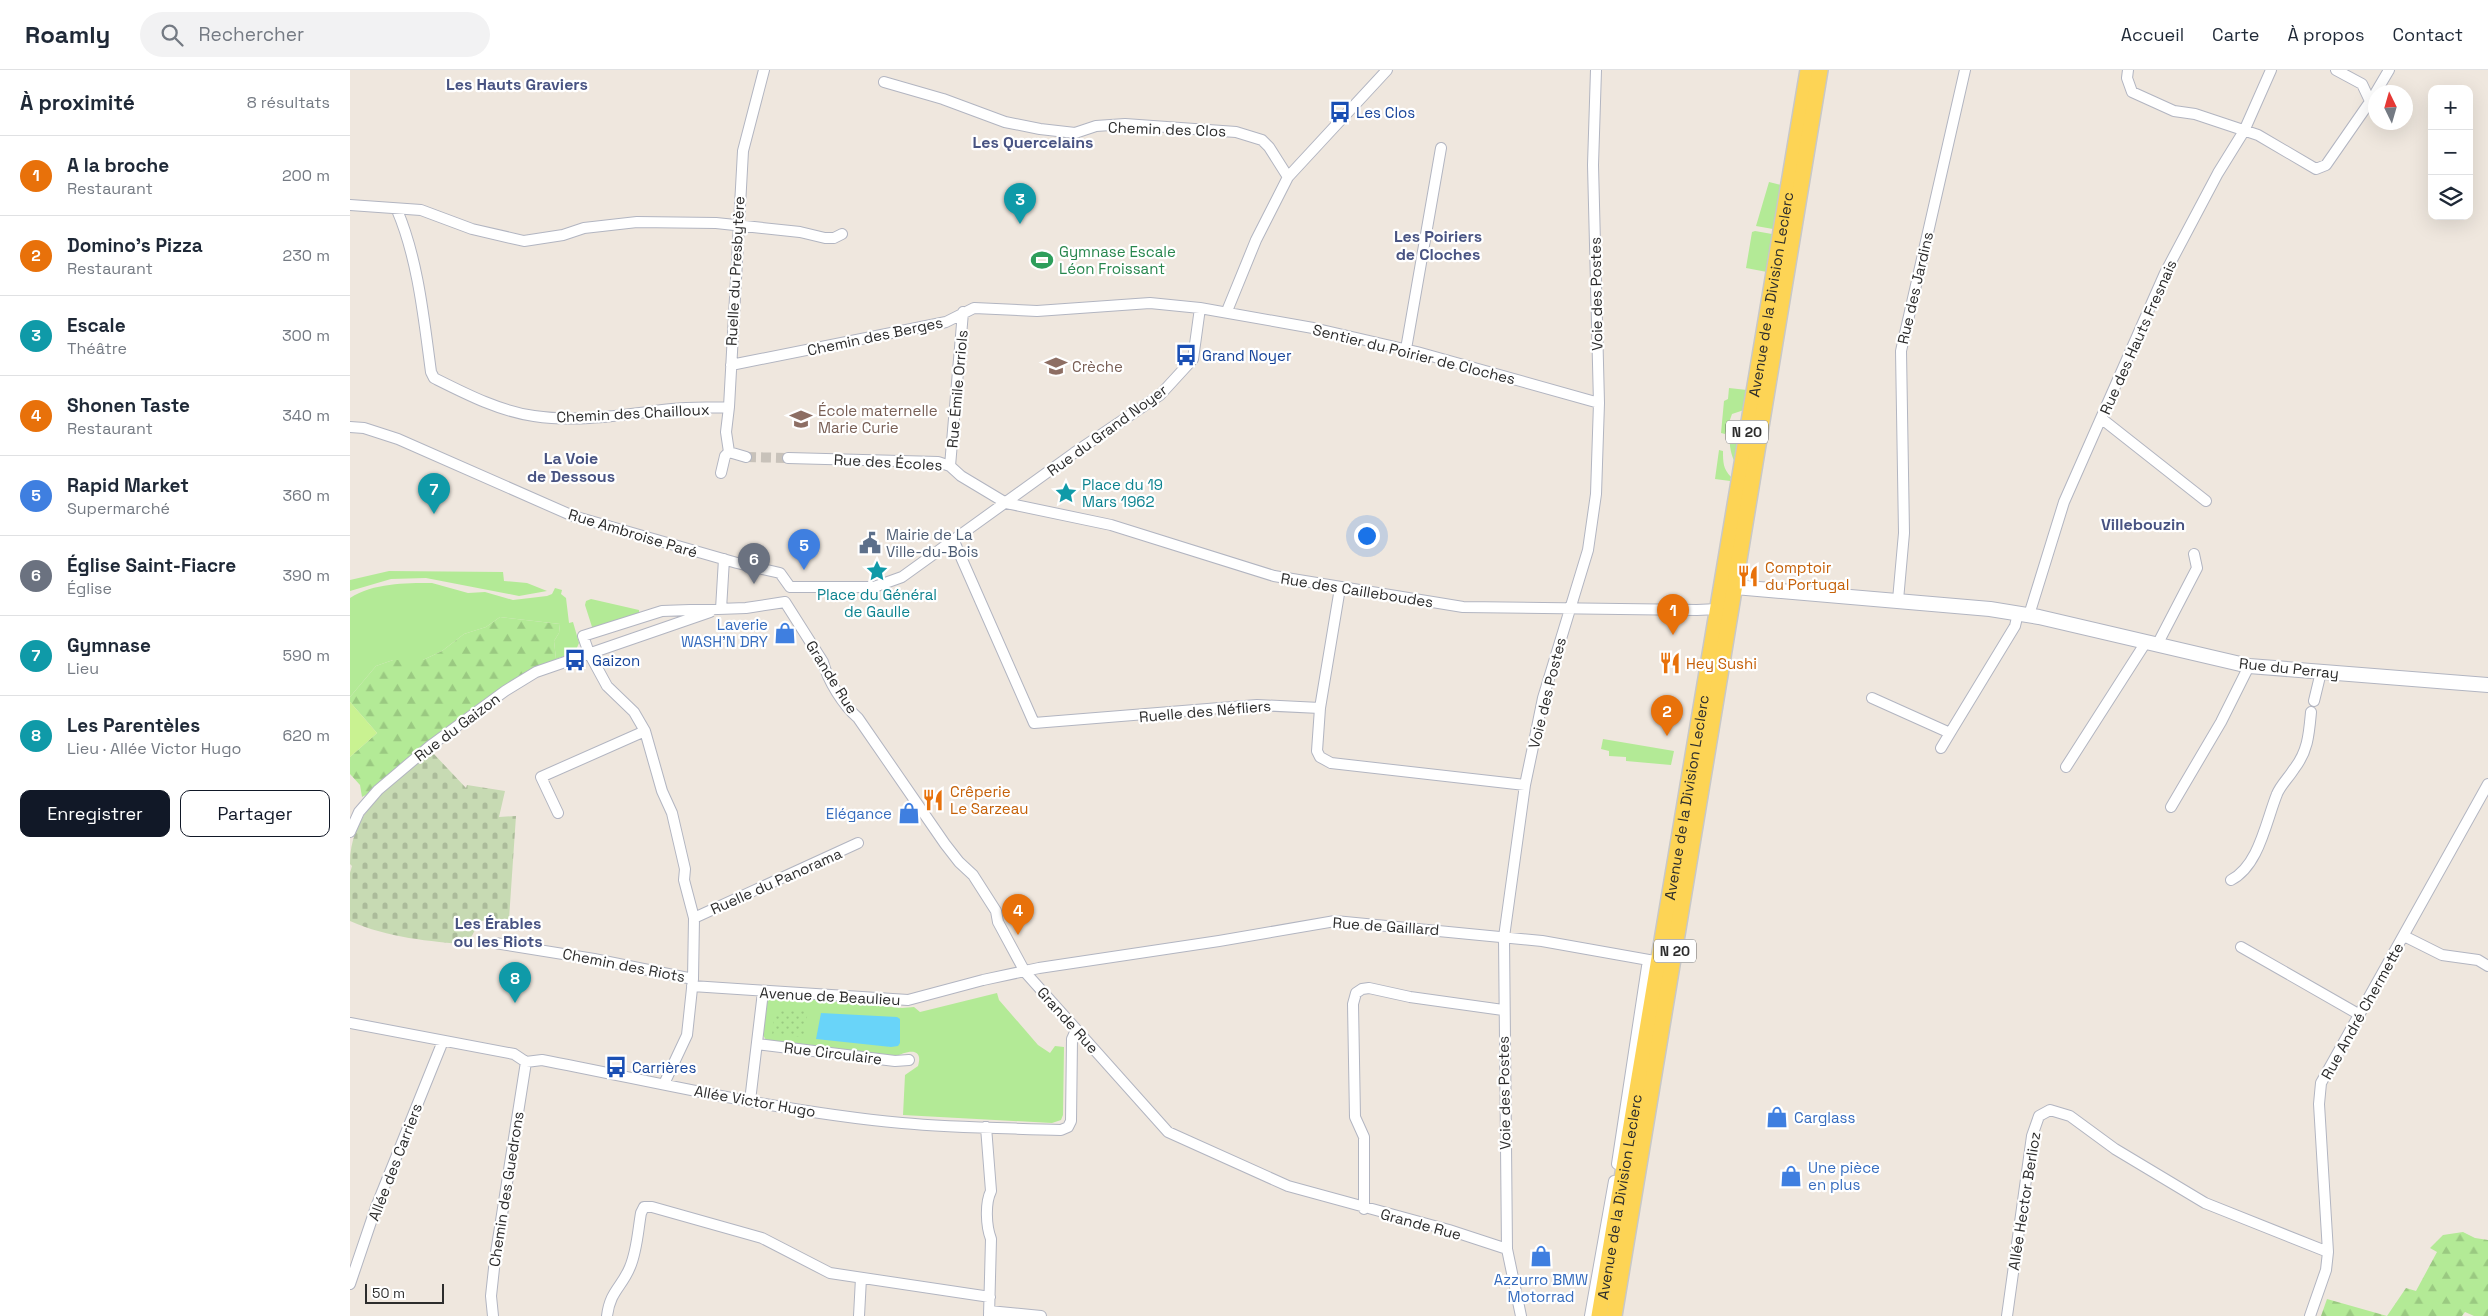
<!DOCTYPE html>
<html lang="fr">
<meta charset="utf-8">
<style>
:root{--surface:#fff;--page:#f2f2f3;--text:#1f2937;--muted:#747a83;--line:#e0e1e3;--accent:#111827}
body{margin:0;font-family:"Space Grotesk",sans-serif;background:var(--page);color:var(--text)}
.controls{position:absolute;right:15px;top:15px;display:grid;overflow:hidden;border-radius:10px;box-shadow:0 5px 20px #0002}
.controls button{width:45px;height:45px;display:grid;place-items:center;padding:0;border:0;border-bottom:1px solid var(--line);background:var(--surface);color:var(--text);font:25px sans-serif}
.compass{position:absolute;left:2018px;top:15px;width:45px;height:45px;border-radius:50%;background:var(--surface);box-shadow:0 5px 20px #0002;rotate:355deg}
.scale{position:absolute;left:15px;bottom:12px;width:79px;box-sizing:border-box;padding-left:5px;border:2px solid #2c2c2c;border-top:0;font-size:14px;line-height:18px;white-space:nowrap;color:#2c2c2c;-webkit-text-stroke:4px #fff;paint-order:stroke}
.you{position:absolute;left:1016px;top:465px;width:18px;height:18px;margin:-12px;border:4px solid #fff;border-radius:50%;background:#1a73e8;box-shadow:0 0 0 8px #1a73e833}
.badge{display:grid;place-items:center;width:32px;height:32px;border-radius:50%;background:var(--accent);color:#fff;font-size:16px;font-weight:700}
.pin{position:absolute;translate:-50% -41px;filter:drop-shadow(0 1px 2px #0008)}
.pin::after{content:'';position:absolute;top:26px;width:18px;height:15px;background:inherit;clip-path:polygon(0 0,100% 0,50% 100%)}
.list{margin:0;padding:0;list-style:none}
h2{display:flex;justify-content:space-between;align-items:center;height:65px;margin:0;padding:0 20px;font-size:21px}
h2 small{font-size:16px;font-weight:400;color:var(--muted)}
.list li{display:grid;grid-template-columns:32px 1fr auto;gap:15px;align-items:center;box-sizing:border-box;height:80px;padding:0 20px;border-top:1px solid var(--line)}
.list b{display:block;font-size:19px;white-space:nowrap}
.list p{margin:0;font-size:16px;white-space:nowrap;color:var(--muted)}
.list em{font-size:16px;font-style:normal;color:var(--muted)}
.actions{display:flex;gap:10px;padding:15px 20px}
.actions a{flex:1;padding:11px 0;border:1px solid var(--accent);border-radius:10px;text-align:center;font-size:18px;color:var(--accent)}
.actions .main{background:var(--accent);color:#fff}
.icon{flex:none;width:28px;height:28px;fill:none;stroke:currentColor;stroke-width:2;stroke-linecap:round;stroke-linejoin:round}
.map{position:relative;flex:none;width:2138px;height:1246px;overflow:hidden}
header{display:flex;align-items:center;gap:30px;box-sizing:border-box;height:70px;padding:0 25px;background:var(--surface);border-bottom:1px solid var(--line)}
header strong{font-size:24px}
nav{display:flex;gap:28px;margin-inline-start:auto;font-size:18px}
.search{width:350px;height:45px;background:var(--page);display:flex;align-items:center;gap:12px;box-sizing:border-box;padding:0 18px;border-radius:28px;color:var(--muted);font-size:19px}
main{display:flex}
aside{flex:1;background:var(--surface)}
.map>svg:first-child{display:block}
.grass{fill:#b3ea96;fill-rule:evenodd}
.forest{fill:url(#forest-firs)}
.cemetery{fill:url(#cemetery-stones)}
.park{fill:url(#park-dots)}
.pitch{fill:#c9f291}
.water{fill:#69d4f9}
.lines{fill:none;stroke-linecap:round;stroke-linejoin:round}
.street-tunnel{stroke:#c8c2ba;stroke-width:10;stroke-dasharray:10 5;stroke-linecap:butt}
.street-casing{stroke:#b2b5c1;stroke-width:12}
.secondary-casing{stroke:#b2b5c1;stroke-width:16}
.primary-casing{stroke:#c8c8c8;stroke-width:18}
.street{stroke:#fff;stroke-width:10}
.secondary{stroke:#fff;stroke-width:14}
.primary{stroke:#fdd455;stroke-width:15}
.labels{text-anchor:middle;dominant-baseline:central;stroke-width:4.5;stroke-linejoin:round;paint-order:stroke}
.shield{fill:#fff;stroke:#6b6b6b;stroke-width:1}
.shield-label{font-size:14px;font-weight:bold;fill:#2c2c2c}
.transit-label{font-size:15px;fill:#164399;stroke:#fff;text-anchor:start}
.street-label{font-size:15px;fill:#2c2c2c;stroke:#fff}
.leisure-label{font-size:15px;fill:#27864d;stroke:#fff;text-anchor:start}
.education-label{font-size:15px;fill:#785e54;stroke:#fff;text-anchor:start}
.culture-label{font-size:15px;fill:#0d838f;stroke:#fff;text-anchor:start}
.service-label{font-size:15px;fill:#4e5e75;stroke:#fff;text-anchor:start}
.food-label{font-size:15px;fill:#c56008;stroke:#fff;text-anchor:start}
.shop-label{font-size:15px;fill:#366cbe;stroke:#fff;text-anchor:end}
.neighbourhood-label{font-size:16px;font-weight:bold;fill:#485382;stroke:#fff}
</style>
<header>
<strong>Roamly</strong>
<div class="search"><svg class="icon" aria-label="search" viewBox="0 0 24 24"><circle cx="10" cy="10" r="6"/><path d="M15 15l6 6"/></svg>Rechercher</div>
<nav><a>Accueil</a><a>Carte</a><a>À propos</a><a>Contact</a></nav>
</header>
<main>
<aside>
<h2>À proximité<small>8 résultats</small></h2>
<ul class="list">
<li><span class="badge" style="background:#e8710a">1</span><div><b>A la broche</b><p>Restaurant</p></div><em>200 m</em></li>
<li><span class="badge" style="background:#e8710a">2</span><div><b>Domino’s Pizza</b><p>Restaurant</p></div><em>230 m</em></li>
<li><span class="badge" style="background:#0f9aa8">3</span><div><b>Escale</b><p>Théâtre</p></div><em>300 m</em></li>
<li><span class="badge" style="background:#e8710a">4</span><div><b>Shonen Taste</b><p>Restaurant</p></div><em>340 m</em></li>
<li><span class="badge" style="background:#3f7fe0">5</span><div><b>Rapid Market</b><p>Supermarché</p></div><em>360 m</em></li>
<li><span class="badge" style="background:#6b7280">6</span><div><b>Église Saint-Fiacre</b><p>Église</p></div><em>390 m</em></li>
<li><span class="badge" style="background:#0f9aa8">7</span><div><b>Gymnase</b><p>Lieu</p></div><em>590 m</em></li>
<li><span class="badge" style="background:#0f9aa8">8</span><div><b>Les Parentèles</b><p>Lieu · Allée Victor Hugo</p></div><em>620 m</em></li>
</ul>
<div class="actions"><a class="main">Enregistrer</a><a>Partager</a></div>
</aside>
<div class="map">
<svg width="2138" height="1246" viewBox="0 0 2138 1246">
<defs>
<pattern id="forest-firs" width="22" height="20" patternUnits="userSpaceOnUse" patternTransform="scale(1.25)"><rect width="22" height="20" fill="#b3ea96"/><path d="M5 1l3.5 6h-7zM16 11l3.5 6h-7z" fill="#9ac981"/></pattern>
<pattern id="cemetery-stones" width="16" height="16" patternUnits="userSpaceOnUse" patternTransform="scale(1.25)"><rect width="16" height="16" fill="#c7dab3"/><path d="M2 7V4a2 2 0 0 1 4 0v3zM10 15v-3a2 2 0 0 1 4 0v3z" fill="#abbb9a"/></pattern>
<pattern id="park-dots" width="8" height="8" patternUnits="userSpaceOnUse" patternTransform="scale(1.25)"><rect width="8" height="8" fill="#b3ea96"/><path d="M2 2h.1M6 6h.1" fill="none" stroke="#9ac981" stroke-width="1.8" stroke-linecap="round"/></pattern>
</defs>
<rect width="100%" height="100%" fill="#efe7de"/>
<path class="grass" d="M1419,112L1431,115L1423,159L1406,156Z
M1405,161L1422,164L1417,202L1396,198L1402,162Z
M1379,318L1397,320L1394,340L1382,344L1375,364L1371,363L1374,331L1378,329Z
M1392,349L1385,392C1378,380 1376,355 1392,349Z
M1369,380L1373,381C1373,392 1373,399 1381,407L1380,411L1365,409Z
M39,501L153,502L154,511L177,513L197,521L169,526L76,508L41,509L0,521V510Z
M82,513L118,523L135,522L163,530L197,526L202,524L205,518L212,520L211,524L216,528L219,553L223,552L229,573L225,582L206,589L204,571L209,563L210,554L150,547L136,557L114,564L92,581L73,590H43L26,596L0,627V528C24,513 54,513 82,513Z
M241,529L289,540V546L243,560L235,535L236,531Z
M1253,669L1324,681L1321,695L1276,691V687L1259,686V681L1251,679Z
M647,923L649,930L688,975L700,983L705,976L714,977L713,1045L711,1050L702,1053L553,1045L555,1005L568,996C574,976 556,981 545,987L423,972L416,970L413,965L417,930L424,926L552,938L564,937L570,942ZM472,943L541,977L470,956Z"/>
<path class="forest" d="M150,547L210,554L209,563L204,571L206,589C152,611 106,650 61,686C53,693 17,726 12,727L10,715L0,704V687L27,663L0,632V627L26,596L43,590H73L92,581L114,564L136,557Z
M2113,1162L2125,1168L2138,1170V1246H2124L2115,1242L2112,1246H2037L2056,1218L2066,1221L2087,1182L2080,1178L2093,1165Z
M1977,1229L2037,1246H1971Z"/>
<path class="cemetery" d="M82,682L116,718L117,715L155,721L149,747L166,746L159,849L130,851L120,869V875C79,871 38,868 0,851V803L2,796L0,794C0,739 44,713 82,682Z"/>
<path class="park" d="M425,939L458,940L454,967L422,965Z"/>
<path class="pitch" d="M0,632L27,663L0,687Z"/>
<path class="water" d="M471,943L547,947L550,949V973L548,976L541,977L466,969Z"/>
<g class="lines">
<path class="street-tunnel" d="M396,387L438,388"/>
<g class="street-casing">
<path id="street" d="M1778,0L1777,8L1782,22L1824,41L1845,44L1908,65L1966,99L1976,95L2026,23
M1986,0L2012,14L2020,31
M534,12L593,29L655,52L690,59L725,63L746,56L775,54L886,62L912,70L919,77L938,107
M2026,22L2039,0
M0,135L71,140L122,159L174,171L213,165L234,158L287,152L366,153L450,162L475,168H484L492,164
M47,140C68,189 74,250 81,302L84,308C116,324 149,341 184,346C231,353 276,344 322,339C341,337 360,338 379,337
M877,241L906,170L938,107L1037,0
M1056,279L1091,78
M381,295L596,252L624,238L687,241L800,233L850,238L963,258L1067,282L1249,333
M1752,349L1856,431
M0,357L14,358L48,369L223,446L387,493L430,503L440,517
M379,382L396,387
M438,388L588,392L600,396L611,406L656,433L761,455L924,506L1113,537L1347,540L1368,539
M600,396L613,242
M371,403L375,386L379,382L376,362L379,337L393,81L414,0
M603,469L684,653L907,635L970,638L967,681L970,687L981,693L1175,715
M440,517H524L552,507L724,383L810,325L843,289L850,238
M1548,530L1554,463L1551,281L1615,0
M435,532L473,592C478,611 493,635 508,648L595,774L609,792L623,805L646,841L648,852L675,902L818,1062L938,1116L1099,1160L1157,1179
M371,539L374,489
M1679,545L1714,432L1815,203L1868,103L1894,61L1921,0
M1807,575L1847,498L1844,484
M1522,628L1600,663L1665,556L1668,543
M1964,631L1971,602
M970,638L990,518
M1591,678L1600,663
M1716,697L1796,572
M1821,737L1871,652L1899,596
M208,743L191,707L295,661
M0,762L9,742L28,720L80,676L155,621L186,602L360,542
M1881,810C1909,796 1916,751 1927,724C1930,716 1939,707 1944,699C1958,681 1959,664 1961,642
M344,848L508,773
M2054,866L2092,885L2128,890L2138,896
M145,873L244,889L343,909
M1891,877L2010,945
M342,916L558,930L633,910L689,898L869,871L985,851L1192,871L1310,892
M0,953L164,984L176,992L192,990C311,1013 431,1042 552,1053C604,1058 658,1058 711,1060L718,1057L721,1051L722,969L726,960
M407,974L545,991L559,990
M314,1014L337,965L343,909L344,848L334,810L335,799L322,743L312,721L295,661L284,642L257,616L239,583L233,566L312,541L396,538L435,532
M400,1031L413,922
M636,1057L641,1121C635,1133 636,1156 641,1169L639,1246
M1267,1094L1298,890
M1014,1139V1067L1005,1047L1003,934L1006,923L1012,919L1019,918L1060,927L1153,940
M0,1214L26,1137L93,971
M639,1241L691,1246
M143,1246L141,1226L145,1189L176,992
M257,1246C260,1221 272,1217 280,1197C287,1181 288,1160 291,1143L294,1137H302L412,1168L480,1203L640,1227
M509,1246L511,1208
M1171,1246L1157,1179L1154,867L1175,715L1184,672L1193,628L1238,480L1246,424L1249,333L1243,95L1246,0
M1240,1246L1264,1111
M1657,1246L1682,1066L1689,1046L1700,1040L1720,1046L1765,1079L1855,1133L1978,1182
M1960,1246L1976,1200L1978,1182L1969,1034L1971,1013L2138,714"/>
</g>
<g class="secondary-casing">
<path id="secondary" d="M1378,526L1385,517L1640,539L1689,547L1899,596L2138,615"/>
</g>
<g class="primary-casing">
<g id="primary">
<path id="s1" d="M1249,1246L1458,0"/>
<path d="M1264,1246L1470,0"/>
</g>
</g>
<use href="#street" class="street"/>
<use href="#secondary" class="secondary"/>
<use href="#primary" class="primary"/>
</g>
<defs>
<g id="bus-bare" transform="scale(1.725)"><path d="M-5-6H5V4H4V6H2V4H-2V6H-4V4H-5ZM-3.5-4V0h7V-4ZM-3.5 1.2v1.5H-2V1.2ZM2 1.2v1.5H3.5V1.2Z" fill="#1a4fb4" stroke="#fff" stroke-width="2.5" paint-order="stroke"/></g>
<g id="stadium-bare" transform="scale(1.725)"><path d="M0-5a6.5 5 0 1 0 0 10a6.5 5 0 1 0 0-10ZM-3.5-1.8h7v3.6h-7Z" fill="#2e9e5b" stroke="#fff" stroke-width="2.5" paint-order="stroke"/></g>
<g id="school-bare" transform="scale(1.725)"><path d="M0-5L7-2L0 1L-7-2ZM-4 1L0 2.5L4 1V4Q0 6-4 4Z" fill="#8d6e63" stroke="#fff" stroke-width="2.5" paint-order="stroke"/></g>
<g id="sight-bare" transform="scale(1.725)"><path d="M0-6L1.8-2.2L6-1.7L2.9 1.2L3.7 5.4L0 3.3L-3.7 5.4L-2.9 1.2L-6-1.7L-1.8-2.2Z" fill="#0f9aa8" stroke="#fff" stroke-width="2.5" paint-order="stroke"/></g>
<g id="civic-bare" transform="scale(1.725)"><path d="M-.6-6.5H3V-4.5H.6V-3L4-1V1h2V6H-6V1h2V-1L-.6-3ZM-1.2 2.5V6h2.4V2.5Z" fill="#5c6f8a" stroke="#fff" stroke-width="2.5" paint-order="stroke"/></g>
<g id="restaurant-bare" transform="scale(1.725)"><path d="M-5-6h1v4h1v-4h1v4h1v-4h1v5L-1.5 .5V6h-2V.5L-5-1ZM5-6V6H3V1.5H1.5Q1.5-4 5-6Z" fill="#e8710a" stroke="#fff" stroke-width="2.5" paint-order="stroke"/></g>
<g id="shop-bare" transform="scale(1.725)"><path d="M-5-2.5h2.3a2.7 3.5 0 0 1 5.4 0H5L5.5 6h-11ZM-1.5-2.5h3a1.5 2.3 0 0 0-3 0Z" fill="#3f7fe0" stroke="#fff" stroke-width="2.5" paint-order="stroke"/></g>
</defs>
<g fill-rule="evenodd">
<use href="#bus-bare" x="990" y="42"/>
<use href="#stadium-bare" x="692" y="190"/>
<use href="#bus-bare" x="836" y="285"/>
<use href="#school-bare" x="706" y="296"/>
<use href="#school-bare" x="451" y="349"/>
<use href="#sight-bare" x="716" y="423"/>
<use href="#civic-bare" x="520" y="473"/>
<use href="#sight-bare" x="527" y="501"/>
<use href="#restaurant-bare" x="1398" y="506"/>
<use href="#shop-bare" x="435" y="563"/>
<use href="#bus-bare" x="225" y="590"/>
<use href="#restaurant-bare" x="1320" y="593"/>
<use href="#restaurant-bare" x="583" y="730"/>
<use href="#shop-bare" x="559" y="743"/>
<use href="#bus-bare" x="266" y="997"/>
<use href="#shop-bare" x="1427" y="1047"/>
<use href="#shop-bare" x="1441" y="1106"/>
<use href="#shop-bare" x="1191" y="1186"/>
</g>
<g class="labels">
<g class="shield">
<rect x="1376" y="350.5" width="42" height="23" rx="4"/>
<rect x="1304" y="869.5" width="42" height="23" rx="4"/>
</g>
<g class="shield-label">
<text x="1397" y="362">N 20</text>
<text x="1325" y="881">N 20</text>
</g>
<g class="transit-label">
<text x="1006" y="42">Les Clos</text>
<text x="852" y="285">Grand Noyer</text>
<text x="242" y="590">Gaizon</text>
<text x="282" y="997">Carrières</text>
</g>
<g class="street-label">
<text transform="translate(817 59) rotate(2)">Chemin des Clos</text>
<text transform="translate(385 201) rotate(-87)">Ruelle du Presbytère</text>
<text transform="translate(1565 218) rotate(-77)">Rue des Jardins</text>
<text transform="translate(1246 224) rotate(-91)">Voie des Postes</text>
<text stroke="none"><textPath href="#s1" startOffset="1036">Avenue de la Division Leclerc</textPath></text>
<text transform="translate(525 266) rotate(-12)">Chemin des Berges</text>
<text transform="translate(1788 267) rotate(-66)">Rue des Hauts Fresnais</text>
<text transform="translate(1064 284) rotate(14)">Sentier du Poirier de Cloches</text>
<text transform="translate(607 319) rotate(-85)">Rue Émile Orriols</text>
<text transform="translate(283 343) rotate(-3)">Chemin des Chailloux</text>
<text transform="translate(757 360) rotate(-36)">Rue du Grand Noyer</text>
<text transform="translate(538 392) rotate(3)">Rue des Écoles</text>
<text transform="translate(283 463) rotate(17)">Rue Ambroise Paré</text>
<text transform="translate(1007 520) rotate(9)">Rue des Cailleboudes</text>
<text transform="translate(1939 598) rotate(6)">Rue du Perray</text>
<text transform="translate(482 607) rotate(58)">Grande Rue</text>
<text transform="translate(1197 623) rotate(-76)">Voie des Postes</text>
<text transform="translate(855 641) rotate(-5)">Ruelle des Néfliers</text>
<text transform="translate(107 657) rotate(-37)">Rue du Gaizon</text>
<text stroke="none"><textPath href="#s1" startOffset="526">Avenue de la Division Leclerc</textPath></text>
<text transform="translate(426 811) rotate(-24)">Ruelle du Panorama</text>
<text transform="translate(1036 856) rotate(4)">Rue de Gaillard</text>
<text transform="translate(274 895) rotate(11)">Chemin des Riots</text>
<text transform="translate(480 926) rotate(3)">Avenue de Beaulieu</text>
<text transform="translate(2012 941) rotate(-61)">Rue André Chermette</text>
<text transform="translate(718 950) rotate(48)">Grande Rue</text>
<text transform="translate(483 983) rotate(7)">Rue Circulaire</text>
<text transform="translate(1154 1023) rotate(-91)">Voie des Postes</text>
<text transform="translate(405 1031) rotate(10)">Allée Victor Hugo</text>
<text transform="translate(45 1092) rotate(-69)">Allée des Carriers</text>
<text transform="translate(156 1119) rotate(-81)">Chemin des Guedrons</text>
<text stroke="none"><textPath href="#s1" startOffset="121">Avenue de la Division Leclerc</textPath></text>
<text transform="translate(1674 1131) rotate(-81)">Allée Hector Berlioz</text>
<text transform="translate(1071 1154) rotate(15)">Grande Rue</text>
</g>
<g class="leisure-label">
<text x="709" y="181">Gymnase Escale<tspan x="709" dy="17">Léon Froissant</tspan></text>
</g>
<g class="education-label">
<text x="722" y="296">Crèche</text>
<text x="468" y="340">École maternelle<tspan x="468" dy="17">Marie Curie</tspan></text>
</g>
<g class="culture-label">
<text x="732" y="414">Place du 19<tspan x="732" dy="17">Mars 1962</tspan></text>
<text x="527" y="524" text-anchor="middle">Place du Général<tspan x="527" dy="17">de Gaulle</tspan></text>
</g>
<g class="service-label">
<text x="536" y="464">Mairie de La<tspan x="536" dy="17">Ville-du-Bois</tspan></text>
</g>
<g class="food-label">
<text x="1415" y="497">Comptoir<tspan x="1415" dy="17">du Portugal</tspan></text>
<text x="1336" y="593">Hey Sushi</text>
<text x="600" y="721">Crêperie<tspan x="600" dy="17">Le Sarzeau</tspan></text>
</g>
<g class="shop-label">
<text x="418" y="554">Laverie<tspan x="418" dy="17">WASH'N DRY</tspan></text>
<text x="542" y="743">Elégance</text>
<text x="1444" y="1047" text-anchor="start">Carglass</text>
<text x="1458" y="1097" text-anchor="start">Une pièce<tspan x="1458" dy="17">en plus</tspan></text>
<text x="1191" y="1209" text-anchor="middle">Azzurro BMW<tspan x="1191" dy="17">Motorrad</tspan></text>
</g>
<g class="neighbourhood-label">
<text x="167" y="14">Les Hauts Graviers</text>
<text x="683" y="72">Les Quercelains</text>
<text x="1088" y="166">Les Poiriers<tspan x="1088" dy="18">de Cloches</tspan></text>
<text x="221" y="388">La Voie<tspan x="221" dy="18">de Dessous</tspan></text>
<text x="1793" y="454">Villebouzin</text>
<text x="148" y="853">Les Érables<tspan x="148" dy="18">ou les Riots</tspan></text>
</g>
</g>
</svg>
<div class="controls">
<button>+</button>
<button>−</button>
<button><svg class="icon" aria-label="layers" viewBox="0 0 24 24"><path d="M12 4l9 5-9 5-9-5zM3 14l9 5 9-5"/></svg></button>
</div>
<svg class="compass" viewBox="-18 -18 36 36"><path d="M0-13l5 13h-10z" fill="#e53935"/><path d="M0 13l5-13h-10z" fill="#747a83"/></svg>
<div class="scale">50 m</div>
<div class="you"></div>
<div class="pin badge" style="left:1323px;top:565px;background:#e8710a">1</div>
<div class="pin badge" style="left:1317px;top:666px;background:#e8710a">2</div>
<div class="pin badge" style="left:670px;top:154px;background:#0f9aa8">3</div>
<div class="pin badge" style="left:668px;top:865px;background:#e8710a">4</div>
<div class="pin badge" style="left:454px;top:500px;background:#3f7fe0">5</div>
<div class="pin badge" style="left:404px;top:514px;background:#6b7280">6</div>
<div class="pin badge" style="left:84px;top:444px;background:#0f9aa8">7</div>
<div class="pin badge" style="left:165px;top:933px;background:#0f9aa8">8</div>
</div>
</main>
